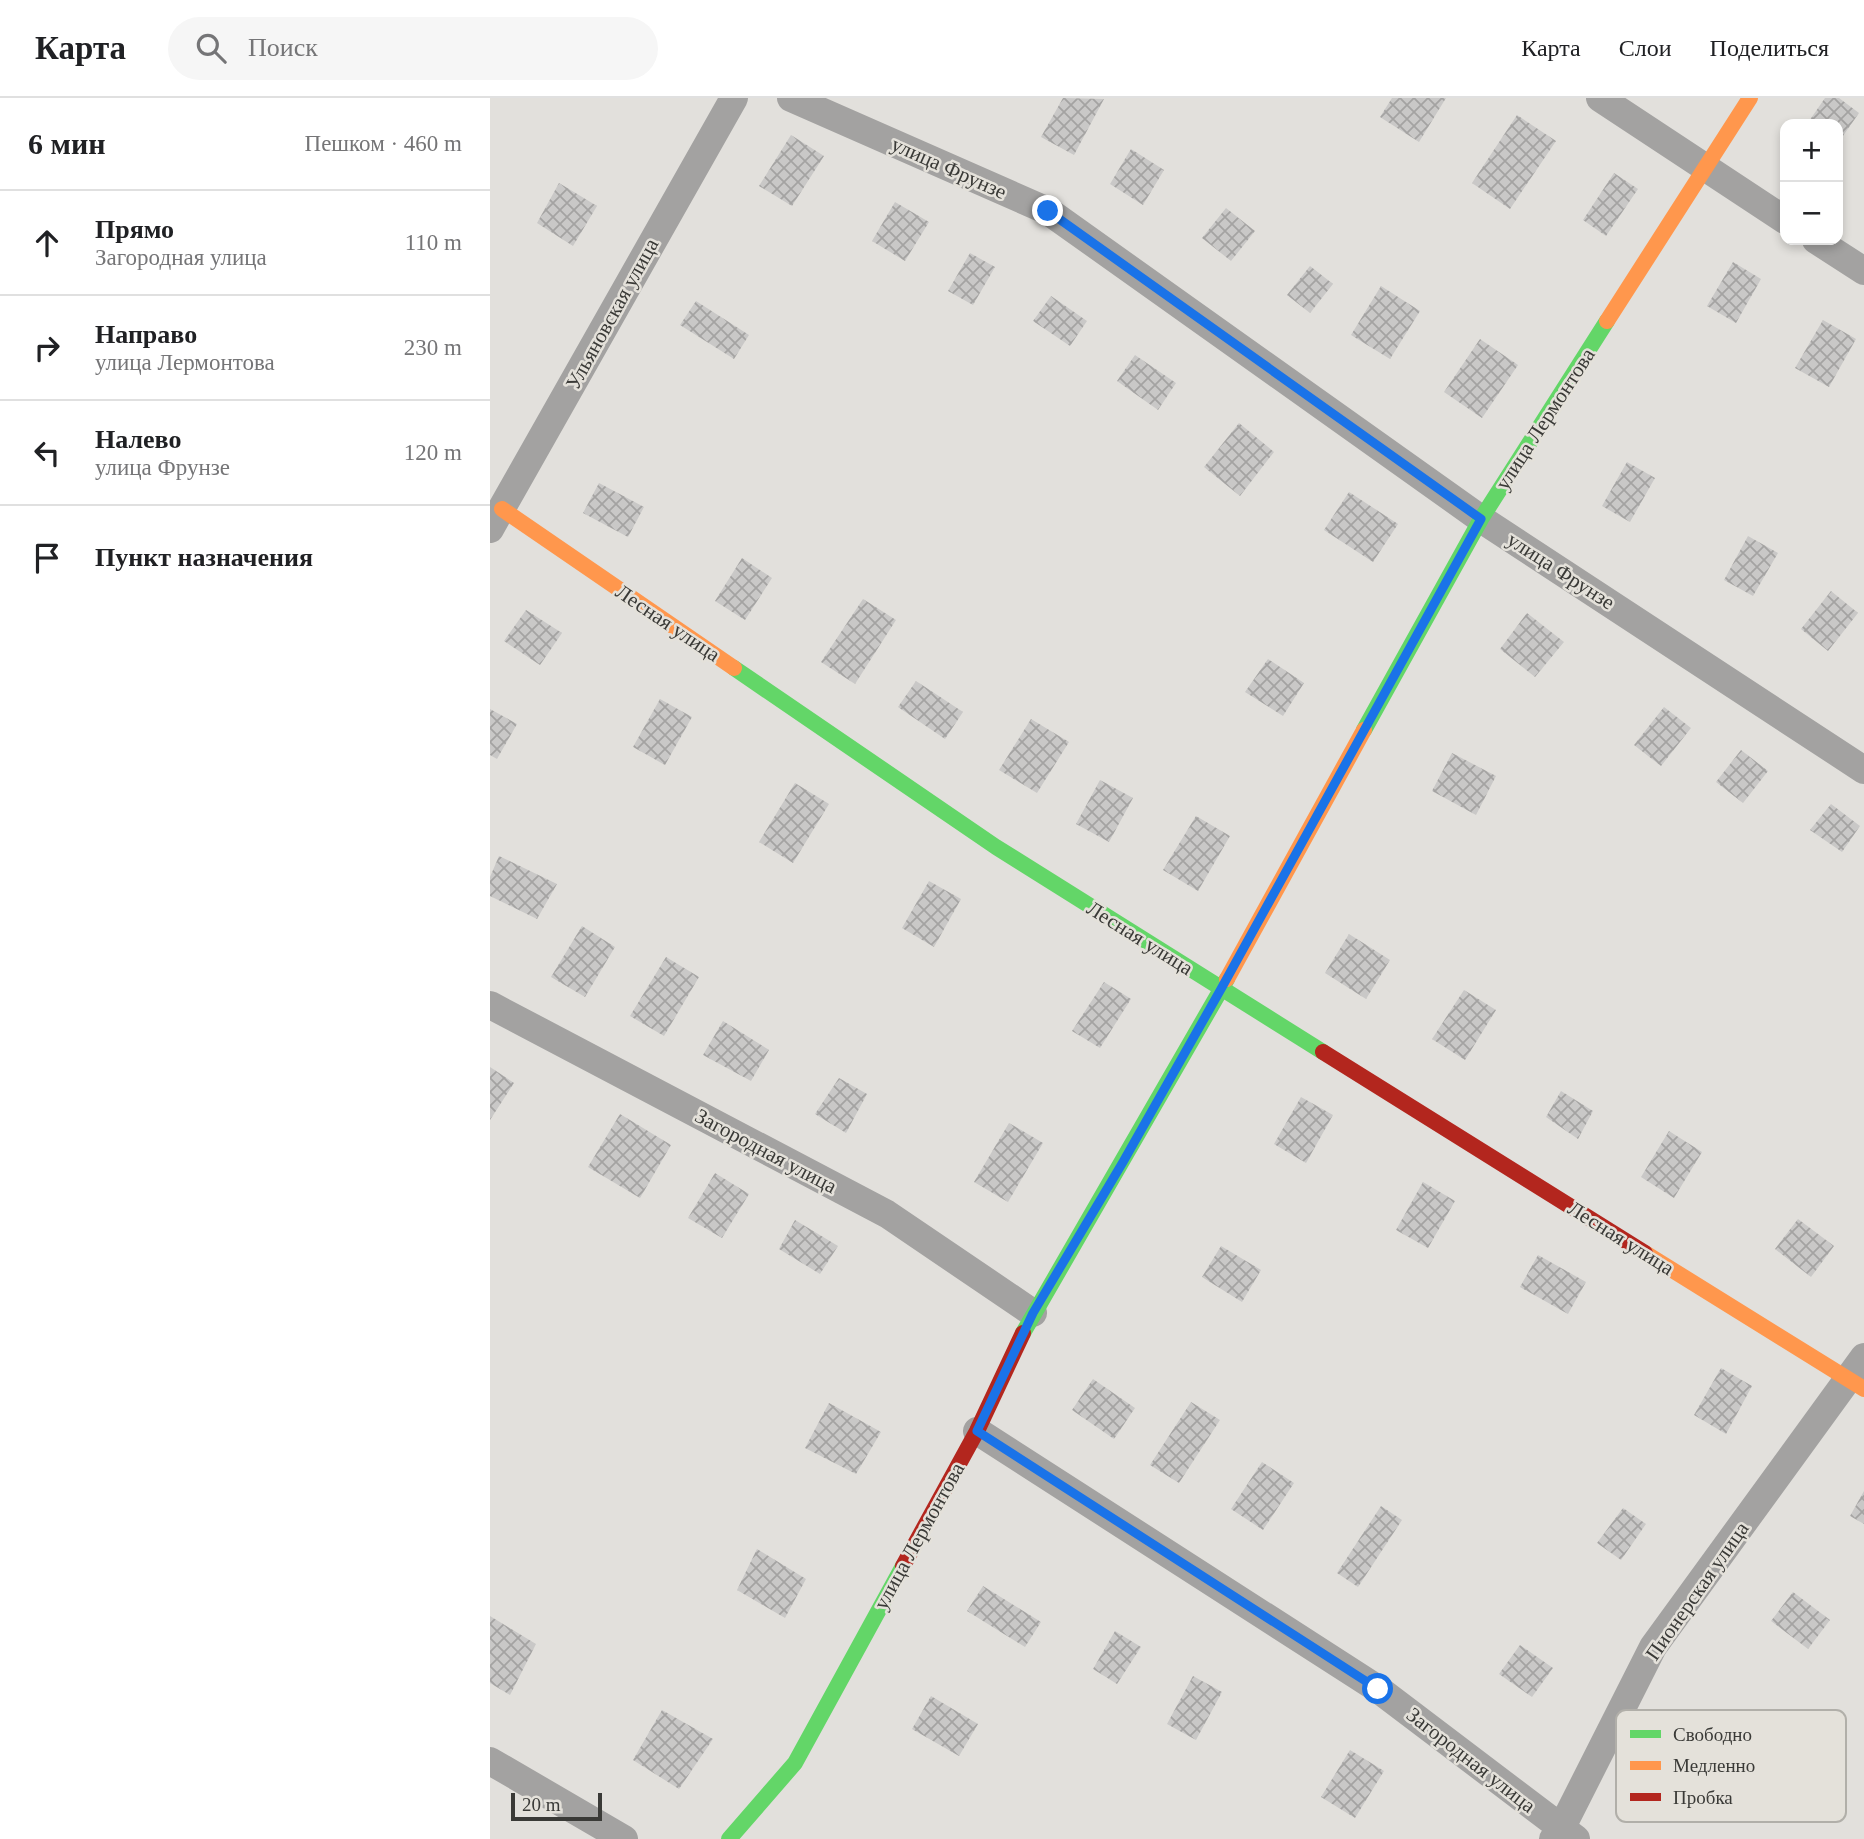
<!DOCTYPE html>
<html lang="ru">
<meta charset="utf-8">
<style>
:root{--surface:#fff;--page:#f6f6f6;--text:#202124;--muted:#757577;--line:#e0e0e0}
body{margin:0;font-family:"Times New Roman",serif;background:var(--page);color:var(--text)}
.controls{position:absolute;right:21px;top:21px;display:grid;overflow:hidden;border-radius:14px;box-shadow:0 4px 10px #0003}
.controls button{width:63px;height:63px;display:grid;place-items:center;padding:0;border:0;border-bottom:2px solid var(--line);background:var(--surface);color:var(--text);font:35px sans-serif}
.scale{position:absolute;left:21px;bottom:18px;width:91px;box-sizing:border-box;padding-left:7px;border:4px solid #3a3a37;border-top:0;font-size:19px;line-height:24px;white-space:nowrap;color:#3a3a37;-webkit-text-stroke:5px #e4e1da;paint-order:stroke}
.stop{position:absolute;width:21px;height:21px;margin:-16px;border:5px solid #1a73e8;border-radius:50%;background:#fff}
.stop.end{background:#1a73e8;border-color:#fff;box-shadow:0 2px 7px #0008}
.list{margin:0;padding:0;list-style:none}
h2{display:flex;justify-content:space-between;align-items:center;height:91px;margin:0;padding:0 28px;font-size:30px}
h2 small{font-size:23px;font-weight:400;color:var(--muted)}
.list li{display:grid;grid-template-columns:46px 1fr auto;gap:21px;align-items:center;box-sizing:border-box;height:105px;padding:0 28px;border-top:2px solid var(--line)}
.list b{display:block;font-size:26px;white-space:nowrap}
.list p{margin:0;font-size:23px;white-space:nowrap;color:var(--muted)}
.list em{font-size:23px;font-style:normal;color:var(--muted)}
.icon{flex:none;width:38px;height:38px;fill:none;stroke:currentColor;stroke-width:2;stroke-linecap:round;stroke-linejoin:round}
.map{position:relative;flex:none;width:1374px;height:1741px;overflow:hidden}
header{display:flex;align-items:center;gap:42px;box-sizing:border-box;height:98px;padding:0 35px;background:var(--surface);border-bottom:2px solid var(--line)}
header strong{font-size:33px}
nav{display:flex;gap:38px;margin-inline-start:auto;font-size:24px}
.search{width:490px;height:63px;background:var(--page);display:flex;align-items:center;gap:18px;box-sizing:border-box;padding:0 24px;border-radius:38px;color:var(--muted);font-size:26px}
main{display:flex}
aside{flex:1;background:var(--surface)}
.map>svg:first-child{display:block}
.building{fill:url(#building-cross-hatch)}
.lines{fill:none;stroke-linecap:round;stroke-linejoin:round}
.street{stroke:#a3a2a1;stroke-width:28}
.fast{stroke:#63d668;stroke-width:16}
.slow{stroke:#ff974d;stroke-width:16}
.jam{stroke:#b3261e;stroke-width:16}
.route{stroke:#1a73e8;stroke-width:9}
.labels{text-anchor:middle;dominant-baseline:central;stroke-width:5;stroke-linejoin:round;paint-order:stroke}
.street-label{font-size:21px;fill:#3a3a37;stroke:#e4e1da}
.key{fill:#e4e1da;stroke:#b1afa9;stroke-width:2}
.key-label{font-size:19px;fill:#3a3a37}
</style>
<header>
<strong>Карта</strong>
<div class="search"><svg class="icon" aria-label="search" viewBox="0 0 24 24"><circle cx="10" cy="10" r="6"/><path d="M15 15l6 6"/></svg>Поиск</div>
<nav><a>Карта</a><a>Слои</a><a>Поделиться</a></nav>
</header>
<main>
<aside>
<h2>6 мин<small>Пешком · 460 m</small></h2>
<ul class="list">
<li><svg class="icon" aria-label="ahead" viewBox="0 0 24 24"><path d="M12 20V5M6 11l6-6 6 6"/></svg><div><b>Прямо</b><p>Загородная улица</p></div><em>110 m</em></li>
<li><svg class="icon" aria-label="right" viewBox="0 0 24 24"><path d="M7 20v-9h11M14 6l5 5-5 5"/></svg><div><b>Направо</b><p>улица Лермонтова</p></div><em>230 m</em></li>
<li><svg class="icon" aria-label="left" viewBox="0 0 24 24"><path d="M17 20v-9H6M10 6l-5 5 5 5"/></svg><div><b>Налево</b><p>улица Фрунзе</p></div><em>120 m</em></li>
<li><svg class="icon" aria-label="arrive" viewBox="0 0 24 24"><path d="M6 21V4h12l-3 4 3 4H6"/></svg><div><b>Пункт назначения</b></div></li>
</ul>
</aside>
<div class="map">
<svg width="1374" height="1741" viewBox="0 0 1374 1741">
<defs>
<pattern id="building-cross-hatch" width="8" height="8" patternUnits="userSpaceOnUse" patternTransform="scale(1.75)"><rect width="8" height="8" fill="#c9c8c7"/><path d="M0 0l8 8M0 8l8-8" fill="none" stroke="#a4a3a2"/></pattern>
</defs>
<rect width="100%" height="100%" fill="#e2e0dc"/>
<path class="building" d="M573,0L614,1L584,57L551,39Z
M902,0H956L929,44L890,19Z
M1335,0H1349L1369,15L1348,45V26H1317Z
M1027,17L1066,43L1020,111L982,85Z
M301,37L334,58L302,108L269,88Z
M641,51L674,72L653,107L620,86Z
M1124,75L1148,91L1116,138L1093,122Z
M69,85L107,108L83,148L47,125Z
M405,104L439,124L415,163L382,143Z
M736,110L765,133L741,163L712,140Z
M480,155L505,169L483,207L458,193Z
M1243,164L1271,181L1246,225L1217,208Z
M820,168L843,186L820,215L797,197Z
M891,188L930,213L900,261L861,237Z
M561,198L597,223L580,248L543,223Z
M206,203L259,237L244,261L190,227Z
M1333,222L1366,241L1339,289L1305,270Z
M990,241L1028,267L992,320L954,294Z
M645,257L686,285L668,312L627,283Z
M749,325L784,354L750,398L714,369Z
M1137,364L1165,380L1140,424L1112,408Z
M109,385L154,409L138,439L93,415Z
M859,394L908,426L883,464L834,432Z
M1258,438L1288,455L1263,498L1234,482Z
M252,460L282,480L255,522L225,503Z
M1341,493L1368,515L1338,553L1311,531Z
M373,501L406,522L365,586L331,564Z
M36,512L72,535L50,567L14,543Z
M1037,515L1074,544L1045,579L1010,551Z
M778,561L814,585L793,618L755,594Z
M426,583L473,614L455,641L408,609Z
M170,601L202,619L175,667L143,649Z
M1174,609L1201,630L1171,668L1144,647Z
M0,611L27,626L7,661L0,657Z
M541,621L579,644L547,695L509,672Z
M1251,652L1278,673L1253,705L1226,684Z
M962,655L1006,678L986,717L942,693Z
M610,682L643,700L619,744L586,726Z
M305,685L339,706L303,765L269,744Z
M1341,706L1370,728L1352,754L1320,732Z
M706,718L740,738L708,793L673,772Z
M9,758L67,786L47,821L0,798V779Z
M439,783L471,801L444,849L412,830Z
M92,828L125,849L95,899L61,879Z
M859,836L900,862L876,901L835,875Z
M176,859L209,879L174,938L140,918Z
M614,884L641,901L610,950L582,933Z
M974,892L1006,912L975,962L942,941Z
M233,923L279,952L261,983L213,957Z
M0,969L24,985L0,1022Z
M349,980L377,996L356,1035L325,1016Z
M1071,993L1103,1013L1088,1041L1056,1019Z
M811,999L843,1017L816,1065L784,1046Z
M130,1016L181,1047L150,1100L98,1069Z
M519,1025L553,1045L518,1104L484,1084Z
M1179,1033L1212,1054L1184,1100L1151,1079Z
M225,1075L259,1096L232,1140L198,1120Z
M933,1084L965,1103L938,1150L906,1132Z
M1308,1121L1344,1148L1321,1179L1285,1151Z
M305,1122L348,1148L330,1176L289,1151Z
M731,1148L771,1172L752,1204L712,1179Z
M1048,1157L1096,1184L1078,1216L1030,1189Z
M1231,1270L1262,1288L1236,1336L1204,1317Z
M603,1281L645,1310L624,1341L582,1312Z
M701,1304L730,1322L689,1385L660,1367Z
M339,1305L391,1334L366,1376L315,1350Z
M772,1364L804,1385L773,1432L741,1411Z
M1374,1393V1426L1360,1418Z
M891,1408L912,1422L868,1489L847,1475Z
M1133,1410L1156,1426L1131,1462L1107,1445Z
M267,1451L316,1481L295,1520L247,1492Z
M493,1488L551,1524L535,1549L477,1513Z
M1303,1494L1340,1522L1318,1551L1281,1523Z
M0,1518L46,1546L20,1597L0,1585Z
M625,1533L651,1549L627,1586L603,1571Z
M1030,1547L1063,1570L1042,1599L1009,1576Z
M703,1578L732,1594L706,1642L677,1626Z
M441,1598L488,1626L469,1658L422,1631Z
M172,1612L223,1641L189,1691L143,1662Z
M860,1652L894,1673L865,1720L831,1699Z"/>
<g class="lines">
<path class="street" d="M301,0L558,113L991,421L1374,672
M1110,0L1295,122
M1326,142L1374,173
M0,431L244,0
M0,907L397,1116L543,1215
M487,1333L888,1591L1086,1741
M0,1663L134,1741
M1063,1741L1071,1731L1163,1549L1374,1259"/>
<path class="fast" d="M244,570L506,749L833,954
M874,632L991,421L1117,223
M533,1235L737,881
M239,1741L305,1665L413,1468"/>
<path class="slow" d="M1117,223L1260,0
M12,411L244,570
M737,881L874,632
M1155,1155L1374,1291"/>
<path class="jam" d="M833,954L1155,1155
M413,1468L487,1333L533,1235"/>
</g>
<g class="lines">
<path class="route" d="M558,113L991,421L731,891L633,1064L543,1215L487,1333L888,1591"/>
</g>
<g class="labels">
<g class="street-label">
<text transform="translate(459 70) rotate(24)">улица Фрунзе</text>
<text transform="translate(122 216) rotate(-61)">Ульяновская улица</text>
<text transform="translate(1055 321) rotate(-57)">улица Лермонтова</text>
<text transform="translate(1071 473) rotate(33)">улица Фрунзе</text>
<text transform="translate(178 525) rotate(34)">Лесная улица</text>
<text transform="translate(650 840) rotate(32)">Лесная улица</text>
<text transform="translate(276 1053) rotate(28)">Загородная улица</text>
<text transform="translate(1131 1140) rotate(32)">Лесная улица</text>
<text transform="translate(429 1438) rotate(-61)">улица Лермонтова</text>
<text transform="translate(1207 1493) rotate(-55)">Пионерская улица</text>
<text transform="translate(981 1662) rotate(38)">Загородная улица</text>
</g>
</g>
<rect x="1126" y="1612" width="230" height="112" rx="10" class="key"/>
<rect x="1140" y="1632" width="31" height="8" fill="#63d668"/>
<rect x="1140" y="1663" width="31" height="9" fill="#ff974d"/>
<rect x="1140" y="1695" width="31" height="8" fill="#b3261e"/>
<g class="key-label">
<text x="1183" y="1643">Свободно</text>
<text x="1183" y="1674">Медленно</text>
<text x="1183" y="1706">Пробка</text>
</g>
</svg>
<div class="controls">
<button>+</button>
<button>−</button>
</div>
<div class="scale">20 m</div>
<div class="stop" style="left:888px;top:1591px"></div>
<div class="stop end" style="left:558px;top:113px"></div>
</div>
</main>
